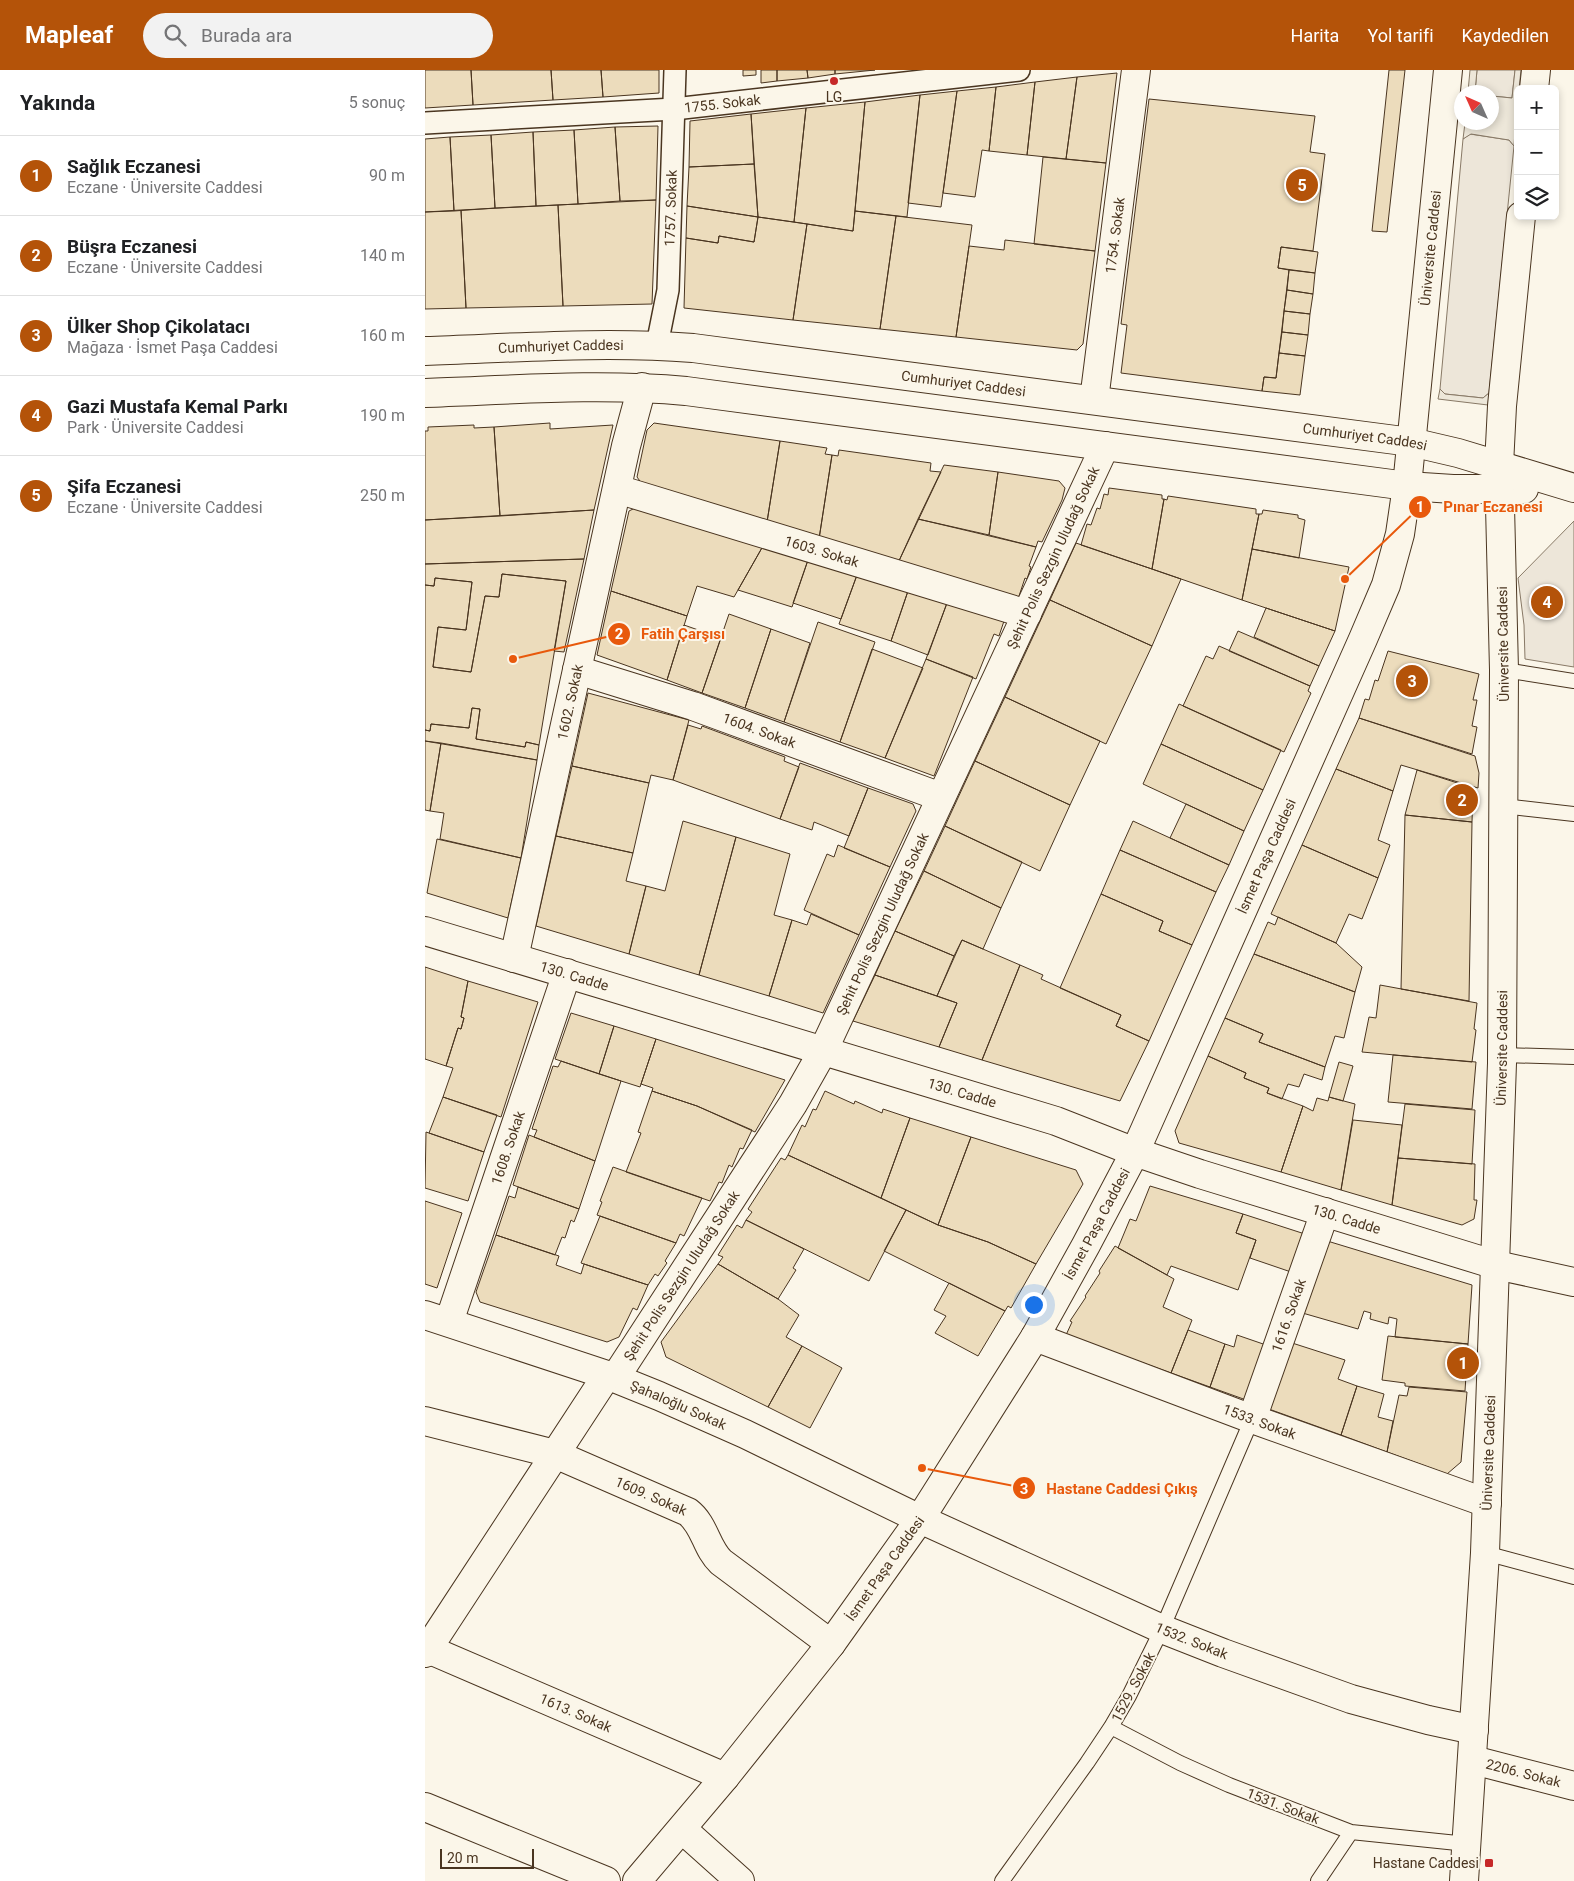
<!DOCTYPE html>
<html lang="tr">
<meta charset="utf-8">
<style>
:root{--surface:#fff;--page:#f2f2f2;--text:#202124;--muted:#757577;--line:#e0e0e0;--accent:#b45309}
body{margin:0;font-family:Roboto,sans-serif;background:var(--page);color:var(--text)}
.controls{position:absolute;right:15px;top:15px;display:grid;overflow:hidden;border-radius:8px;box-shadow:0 2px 8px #0003}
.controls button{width:45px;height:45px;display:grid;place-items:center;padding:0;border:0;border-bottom:1px solid var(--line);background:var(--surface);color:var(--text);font:25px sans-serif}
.compass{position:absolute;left:1029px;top:15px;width:45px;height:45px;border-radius:50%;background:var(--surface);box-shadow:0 2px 8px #0003;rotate:315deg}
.scale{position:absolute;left:15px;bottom:12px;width:94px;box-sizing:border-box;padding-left:5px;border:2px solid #4a3520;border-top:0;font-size:14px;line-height:18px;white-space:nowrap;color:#4a3520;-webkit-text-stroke:4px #fbf6e9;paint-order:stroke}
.you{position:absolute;left:608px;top:1234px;width:18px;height:18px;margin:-12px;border:4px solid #fff;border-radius:50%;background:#1a73e8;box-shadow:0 0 0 8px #1a73e833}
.badge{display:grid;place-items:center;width:32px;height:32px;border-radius:50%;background:var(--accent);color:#fff;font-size:16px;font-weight:700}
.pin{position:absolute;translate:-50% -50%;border:2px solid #fff;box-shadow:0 1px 5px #0006}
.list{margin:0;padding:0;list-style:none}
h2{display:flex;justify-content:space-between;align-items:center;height:65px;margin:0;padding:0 20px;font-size:21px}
h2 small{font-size:16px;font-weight:400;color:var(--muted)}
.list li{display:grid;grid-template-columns:32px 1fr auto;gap:15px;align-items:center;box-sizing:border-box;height:80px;padding:0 20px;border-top:1px solid var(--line)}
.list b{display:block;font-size:19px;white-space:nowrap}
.list p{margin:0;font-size:16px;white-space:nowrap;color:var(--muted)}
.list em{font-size:16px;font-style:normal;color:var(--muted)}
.icon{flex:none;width:28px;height:28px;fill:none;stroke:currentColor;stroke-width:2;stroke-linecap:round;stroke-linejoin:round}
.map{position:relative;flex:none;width:1149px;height:1811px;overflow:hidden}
header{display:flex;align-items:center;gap:30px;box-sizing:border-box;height:70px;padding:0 25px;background:var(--accent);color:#fff}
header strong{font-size:24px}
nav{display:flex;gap:28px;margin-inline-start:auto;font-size:18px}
.search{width:350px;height:45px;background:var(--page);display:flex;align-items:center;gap:12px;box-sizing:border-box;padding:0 18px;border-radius:28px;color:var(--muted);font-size:19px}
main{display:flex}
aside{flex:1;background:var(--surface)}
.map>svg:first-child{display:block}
.green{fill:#ede6d9;stroke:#887966}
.parking{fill:#ede7d9;stroke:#887966}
.building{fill:#ecdcbc;stroke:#4a3520}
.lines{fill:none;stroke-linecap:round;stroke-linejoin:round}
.service-casing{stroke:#4a3520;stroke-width:16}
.pedestrian-casing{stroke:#4a3520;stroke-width:24}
.minor-casing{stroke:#4a3520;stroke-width:30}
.tertiary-casing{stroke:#4a3520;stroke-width:30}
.secondary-casing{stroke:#4a3520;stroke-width:30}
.service{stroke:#fbf6e9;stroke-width:14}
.pedestrian{stroke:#fbf6e9;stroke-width:21}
.minor{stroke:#fbf6e9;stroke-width:28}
.tertiary{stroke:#fbf6e9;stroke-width:28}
.secondary{stroke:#fbf6e9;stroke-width:28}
.poi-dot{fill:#c62828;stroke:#fbf6e9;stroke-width:2}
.labels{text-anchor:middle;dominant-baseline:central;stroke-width:4;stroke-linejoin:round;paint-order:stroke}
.poi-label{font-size:14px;fill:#4a3520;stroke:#fbf6e9}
.street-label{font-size:14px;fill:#4a3520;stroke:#fbf6e9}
.leader{fill:none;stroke:#e8590c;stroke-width:2}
.callout-dot{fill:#e8590c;stroke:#fbf6e9;stroke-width:2}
.mark-label{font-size:15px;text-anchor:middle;font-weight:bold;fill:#fff}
.callout-label{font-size:15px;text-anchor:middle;font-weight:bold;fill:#e8590c;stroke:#fbf6e9;stroke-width:4;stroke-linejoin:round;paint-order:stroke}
</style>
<header>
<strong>Mapleaf</strong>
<div class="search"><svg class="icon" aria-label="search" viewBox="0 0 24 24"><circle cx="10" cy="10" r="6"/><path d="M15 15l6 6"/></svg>Burada ara</div>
<nav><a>Harita</a><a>Yol tarifi</a><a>Kaydedilen</a></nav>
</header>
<main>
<aside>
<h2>Yakında<small>5 sonuç</small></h2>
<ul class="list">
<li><span class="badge">1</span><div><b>Sağlık Eczanesi</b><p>Eczane · Üniversite Caddesi</p></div><em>90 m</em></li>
<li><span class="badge">2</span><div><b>Büşra Eczanesi</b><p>Eczane · Üniversite Caddesi</p></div><em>140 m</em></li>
<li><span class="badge">3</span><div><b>Ülker Shop Çikolatacı</b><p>Mağaza · İsmet Paşa Caddesi</p></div><em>160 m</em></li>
<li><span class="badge">4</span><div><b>Gazi Mustafa Kemal Parkı</b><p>Park · Üniversite Caddesi</p></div><em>190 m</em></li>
<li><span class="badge">5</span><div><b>Şifa Eczanesi</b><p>Eczane · Üniversite Caddesi</p></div><em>250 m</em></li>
</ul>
</aside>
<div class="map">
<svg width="1149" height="1811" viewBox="0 0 1149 1811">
<rect width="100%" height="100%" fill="#fbf6e9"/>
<path class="green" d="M1052,0H1090L1087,28L1067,26L1066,22H1050Z
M1045,64L1084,70L1089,76L1064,323L1058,328L1020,324L1015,319L1038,69Z
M1149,451V597L1100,589L1099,555L1093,508Z"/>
<path class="parking" d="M1045,0H1052L1050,22H1043Z
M1090,0H1096L1094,19H1093L1089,76L1084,70L1046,64L1038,69L1040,53L1066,52L1067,26L1087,28Z
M1015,319L1020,324L1058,328L1064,323L1063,335L1013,329Z"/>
<path class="building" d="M0,0H46L48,35L0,38Z
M46,0H126L128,30L48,35Z
M126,0H176L178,27L128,30Z
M176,0H234V23L178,27Z
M318,0H331V5L318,6Z
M336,0H352V11L336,13Z
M352,0H382L383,8L352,11Z
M382,0H410V4L383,8Z
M410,0H450L410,4Z
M964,0H980L962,162L947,161Z
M692,3L681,93L641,89L652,7Z
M652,7L641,89L602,85L610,12Z
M610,12L602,85L564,81L571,17Z
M571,17L564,81L557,80L550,127L518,123L532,21Z
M532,21L516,137L483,133L495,25Z
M495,25L482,147L430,141L440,32Z
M724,29L890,46L885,82L900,84L888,181L856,177L853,198L864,200L851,308L839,307L837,321L696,303L702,255L696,254Z
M440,32L428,161L369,152L381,38Z
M381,38L369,152L333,147L326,44Z
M326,44L329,94L264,97L265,51Z
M233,56L231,130L195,131L190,57Z
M190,57L195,131L153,134L149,60Z
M149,60L153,134L111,136L108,62Z
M108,62L111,136L70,138L66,65Z
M66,65L70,138L29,141L25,67Z
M25,67L29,141L0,142V69Z
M618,87L681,93L670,181L609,174Z
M329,94L333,147L262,136L264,97Z
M231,130L227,234L138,236L133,135Z
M133,135L138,236L41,238L36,140Z
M262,136L333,147L329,172L294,166L293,173L261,168Z
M36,140L41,238L0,239V142Z
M430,141L471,146L455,259L368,250L382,154L428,161Z
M471,146L547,155L531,267L455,259Z
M333,147L382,154L368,250L259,238L261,168L293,173L294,166L329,172Z
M580,170L670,181L658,274L652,280L531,267L544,176L579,180Z
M856,177L893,182L890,203L853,198Z
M864,200L890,203L888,224L862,220Z
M862,220L888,224L885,244L859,241Z
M859,241L885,244L883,265L857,262Z
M857,262L883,265L880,286L854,283Z
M854,283L880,286L875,325L837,321L839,307L851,308Z
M125,353V359L188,355L169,440L75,446L69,357Z
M229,353L355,371L342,452L217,414L212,407L222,360Z
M49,355V358L69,357L75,446L0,450V361H3V357Z
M355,371L402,378L400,384L407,385L394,469L342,452Z
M414,380L506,393L505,401L516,402L473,493L394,469L407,385L413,386Z
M519,395L573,402L564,465L493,449Z
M573,402L634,411L640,418L637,430L617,472L613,471L611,477L564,465Z
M684,418L737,425V429H739L727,499L656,475L662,454L666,455L672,438L675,439L679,424L683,425Z
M743,426L831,439V444H834L817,530L727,499L739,429L742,430Z
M212,437L338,476L309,527L272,516L262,546L186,521L204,441Z
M169,440L159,489L0,494V450Z
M838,440L873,445V448L880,450L874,488L827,479L834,444H837Z
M493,449L611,477L604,496L606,497L602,509L600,508L593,529L473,493Z
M651,473L756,509L727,576L625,530Z
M338,476L383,490L367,537L313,520Z
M827,479L924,497L910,561L817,530Z
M159,489L139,582L129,581L141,511L77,504L74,527L60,526L46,602L8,597L13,557L41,560L47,512L10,508L9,516L0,515V494Z
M383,490L432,505L416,549L368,533Z
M77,504L141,511L114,675L101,672L100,677L51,669L55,639L47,638L44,658L6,654L5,661L0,660V515L9,516L10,508L47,512L41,560L13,557L8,597L46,602L60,526L74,527Z
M432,505L483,521L466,571L414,554Z
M186,521L262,546L242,610L172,585Z
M483,521L522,533L503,585L466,571Z
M625,530L727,576L681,674L580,627Z
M522,533L579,551L574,566L569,564L551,609L501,589Z
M841,538L910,561L894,596L829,567Z
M304,544L346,559L320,638L277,623Z
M393,552L450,572L415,672L359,652Z
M259,555L296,568L277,623L242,610Z
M346,559L385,573L359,652L320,638Z
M813,561L894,596L885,616L804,581Z
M794,576L885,616L883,621L886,623L859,682L758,636L781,586L788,589Z
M447,579L498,598L460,688L415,672Z
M963,581L1054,604L1048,630H1052L1047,656L1052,657L1047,684L934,648L940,629L944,630L950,610L953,611Z
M501,589L548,607L509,706L460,688Z
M163,623L264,650L248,710L226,705L224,713L147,696Z
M580,627L675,671L645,735L550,691Z
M754,634L856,680L838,720L736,674Z
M47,638L55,639L51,669L100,677L101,672L114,675L112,690L0,671V660L5,661L6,654L44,658Z
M934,648L1050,686L1054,703L1053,718L976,695L968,721L911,699Z
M263,655L276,659L277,656L360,687L359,691L374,697L355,749L248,710Z
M0,671L16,673L5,741L0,740Z
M16,673L112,690L96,788L15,769L19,743L5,741Z
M736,674L838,720L819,761L718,714Z
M550,691L645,735L615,801L520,756Z
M375,693L443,718L424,766L389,752L387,760L355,749Z
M147,696L224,713L208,783L131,766Z
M911,699L968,721L953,770L965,775L953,808L877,775Z
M992,700L1048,718L1047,752L980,745Z
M443,718L488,734L491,741L465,797L419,778Z
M761,734L819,761L804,795L745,768Z
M980,745L1047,752L1044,931L976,919Z
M258,751L311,767L274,905L204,884L221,816L240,821Z
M708,751L804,795L791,822L695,780Z
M520,756L597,792L576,838L499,801Z
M131,766L208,783L201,811L221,816L204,884L111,856Z
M311,767L365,784L349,845L367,850L344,926L274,905Z
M12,769L96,788L83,848L2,823Z
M413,775L465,797L434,865L379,840L402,784L409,787Z
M877,775L953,808L937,849L924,844L911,873L846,844Z
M695,780L791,822L767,875L734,861L738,851L676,824Z
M499,801L576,838L558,879L537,870L529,886L470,861Z
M676,824L738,851L734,861L767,875L724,971L691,956L696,945L635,918Z
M386,844L434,865L398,943L344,926L367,850L382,855Z
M853,847L911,873L937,897L930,922L829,884L843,852L850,855Z
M470,861L529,886L512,926L450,905Z
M537,870L595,895L557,990L514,977L532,933L512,926Z
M829,884L930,922L919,968L910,966L900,997L834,972L838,964L800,948Z
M595,895L618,905L616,909L696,945L691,956L724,971L695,1031L557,990Z
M0,897L43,911L36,947L39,948L36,959L33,958L21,996L0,989Z
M450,905L532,933L514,977L428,951Z
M43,911L113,932L76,1047L18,1027L28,998L21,996L33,958L36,959L39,948L36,947Z
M955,915L1052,933L1049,959L1051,960L1047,992L937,982L944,947L951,948Z
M146,943L189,956L174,1004L130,989Z
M800,948L838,964L834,972L900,997L897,1010L879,1004L874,1017L863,1014L857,1029L842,1023L844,1018L819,1008L821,1003L783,986Z
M189,956L231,969L215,1017L174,1004Z
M231,969L360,1010L330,1062L272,1036L227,1021L228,1018L216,1014Z
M968,985L1051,992L1047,1039L963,1032Z
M783,986L821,1003L819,1008L844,1018L842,1023L878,1036L856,1102L754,1073L750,1061Z
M136,991L196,1011L170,1091L109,1067L112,1060L107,1059L128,996L133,997Z
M914,992L928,996L918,1031L904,1027Z
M227,1021L272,1036L327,1060L318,1079L315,1078L307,1097L304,1095L297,1113L294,1112L285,1131L201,1102L216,1063L213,1062Z
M400,1021L429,1034L430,1031L457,1043L458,1039L485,1048L456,1128L363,1085L377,1055L380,1057L388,1039L391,1040Z
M18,1027L72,1045L59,1082L4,1063Z
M904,1027L930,1034L916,1120L856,1102L878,1036L888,1041L892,1028L903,1031Z
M980,1034L1050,1040L1047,1094L973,1088Z
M485,1048L546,1067L513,1155L456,1128Z
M928,1050L977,1055L967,1135L916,1120Z
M1,1062L59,1082L43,1131L0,1118Z
M104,1065L170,1091L154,1139L88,1115Z
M546,1067L651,1100L658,1114L611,1194L563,1172L513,1155Z
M363,1085L481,1140L444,1211L321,1150L327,1142L323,1139L356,1088L360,1090Z
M973,1088L1050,1094L1049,1130H1052L1049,1149L1037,1155L967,1135Z
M188,1097L277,1128L259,1166L255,1164L251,1173L172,1145L177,1132L175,1131Z
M725,1116L818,1144L811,1163L831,1170L813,1220L746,1196L742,1205L693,1178L705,1149L711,1151Z
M93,1117L154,1139L149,1152L146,1150L140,1168L137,1167L130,1185L71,1165L84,1126L90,1128Z
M0,1131L37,1143L12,1218L0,1214Z
M481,1140L513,1155L563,1172L611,1194L586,1238L583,1236L580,1241L459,1181Z
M818,1144L883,1165L869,1203L825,1188L831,1170L811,1163Z
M175,1146L251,1173L240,1191L242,1193L233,1206L230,1204L223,1215L156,1193Z
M321,1150L379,1179L368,1198L371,1200L353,1229L293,1194L298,1187L293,1185L312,1155L317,1158Z
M71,1165L134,1186L131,1195L156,1204L159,1194L223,1215L212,1240L208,1238L194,1267L182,1272L55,1232L51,1222Z
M899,1170L1047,1215L1043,1274L970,1267L972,1249L964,1247L963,1254L945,1249L946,1243L939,1241L933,1259L874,1242Z
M690,1176L749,1209L738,1237L767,1250L746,1303L641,1265L647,1252L645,1251L661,1227L660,1226L675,1203L674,1201Z
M293,1194L353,1229L374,1245L361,1267L377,1276L343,1337L241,1287L236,1272Z
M524,1213L580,1241L553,1286L510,1263L521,1246L509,1240Z
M763,1260L800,1274L785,1317L746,1303Z
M812,1265L844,1276L824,1331L785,1317L800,1274L809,1277Z
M963,1266L1043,1274L1040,1321L980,1316V1313L957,1310Z
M864,1272L920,1290L913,1309L932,1316L916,1365L841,1338Z
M377,1276L417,1298L385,1358L343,1337Z
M932,1316L959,1324L953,1347L968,1351L962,1382L916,1365Z
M984,1317L1042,1322L1036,1392L1022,1404L962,1382L974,1325L982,1326Z"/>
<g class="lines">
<g class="service-casing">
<path id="service" d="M1079,600L1149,611
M1078,736L1149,744
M1077,985L1149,987
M1060,1483L1149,1507
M686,1657L755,1693L804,1715L926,1762L1042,1774
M577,1811L662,1693L686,1657L704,1626L737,1559L827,1349
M893,1811L926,1762"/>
</g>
<g class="pedestrian-casing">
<g id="pedestrian">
<path id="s1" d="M0,53L249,39L594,0"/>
<path id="s2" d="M232,275L243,220L250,0"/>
</g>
</g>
<g class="minor-casing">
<g id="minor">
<path id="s3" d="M669,330L711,0"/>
<path id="s4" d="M192,419L602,544"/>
<path id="s5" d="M152,600L268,636L516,727"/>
<path id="s6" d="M0,861L631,1051L710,1082"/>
<path id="s7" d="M89,888L201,376L217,317"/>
<path id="s8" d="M0,1245L182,1305L234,1326L320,1364L495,1449L737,1559L798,1583L926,1629L1003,1650L1049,1660"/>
<path id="s9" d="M24,1252L142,903"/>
<path id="s10" d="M610,1267L827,1349L1062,1433"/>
<path id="s11" d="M190,1308L368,1034L398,981L680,376"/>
<path id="s12" d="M827,1349L900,1142"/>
<path id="s13" d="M0,1351L130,1384L263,1442C280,1455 281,1478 296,1492L406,1574"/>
<path id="s14" d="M3,1579L300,1707"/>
<path d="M0,1583L182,1305"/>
<path id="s15" d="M1048,1690L1149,1716"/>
<path d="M0,1737L181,1811"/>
<path d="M257,1759L315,1811"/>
</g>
</g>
<g class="tertiary-casing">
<g id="tertiary">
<path id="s16" d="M0,281C89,278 179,271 268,278L986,372L1033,383L1149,418"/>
<path d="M0,323C87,320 174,313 261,321L982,416L1028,419H1099"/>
<path id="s17" d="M710,1082L775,1104L1071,1195L1149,1212"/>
</g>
</g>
<g class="secondary-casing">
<g id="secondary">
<path d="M1109,19L1111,0"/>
<path id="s18" d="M212,1811L300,1707L406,1574L495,1449L610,1267L661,1175L710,1082L938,569L961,515L975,464L982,416L1023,0"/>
<path id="s19" d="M1039,1811L1060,1483L1077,993L1079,600L1074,395L1077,336L1096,146"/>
</g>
</g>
<use href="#service" class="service"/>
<use href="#pedestrian" class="pedestrian"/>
<use href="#minor" class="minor"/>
<use href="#tertiary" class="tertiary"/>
<use href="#secondary" class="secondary"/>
</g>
<g class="poi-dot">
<circle cx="409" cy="11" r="5"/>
<rect x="1059" y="1788" width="10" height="10" rx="2.5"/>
</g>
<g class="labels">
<g class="poi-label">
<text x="409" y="27">LG</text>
<text x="1054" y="1793" text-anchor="end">Hastane Caddesi</text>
</g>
<g class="street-label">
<text stroke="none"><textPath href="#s1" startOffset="298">1755. Sokak</textPath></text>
<text stroke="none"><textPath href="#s2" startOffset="138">1757. Sokak</textPath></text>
<text stroke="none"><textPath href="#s3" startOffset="166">1754. Sokak</textPath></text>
<text stroke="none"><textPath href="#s18" startOffset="1846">Üniversite Caddesi</textPath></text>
<text stroke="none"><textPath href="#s16" startOffset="136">Cumhuriyet Caddesi</textPath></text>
<text stroke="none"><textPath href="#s16" startOffset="541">Cumhuriyet Caddesi</textPath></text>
<text stroke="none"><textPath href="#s16" startOffset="946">Cumhuriyet Caddesi</textPath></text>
<text stroke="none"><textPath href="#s4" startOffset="214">1603. Sokak</textPath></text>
<text stroke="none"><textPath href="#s11" startOffset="932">Şehit Polis Sezgin Uludağ Sokak</textPath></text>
<text transform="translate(1078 574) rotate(-91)">Üniversite Caddesi</text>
<text stroke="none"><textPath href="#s7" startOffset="262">1602. Sokak</textPath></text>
<text stroke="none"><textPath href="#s5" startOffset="192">1604. Sokak</textPath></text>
<text stroke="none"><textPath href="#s18" startOffset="1209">İsmet Paşa Caddesi</textPath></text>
<text stroke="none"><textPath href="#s11" startOffset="528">Şehit Polis Sezgin Uludağ Sokak</textPath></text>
<text stroke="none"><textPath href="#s6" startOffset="156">130. Cadde</textPath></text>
<text stroke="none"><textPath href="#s19" startOffset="834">Üniversite Caddesi</textPath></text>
<text stroke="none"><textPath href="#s6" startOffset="561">130. Cadde</textPath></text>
<text stroke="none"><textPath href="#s9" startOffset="184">1608. Sokak</textPath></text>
<text stroke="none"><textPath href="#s17" startOffset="222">130. Cadde</textPath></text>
<text stroke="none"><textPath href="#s18" startOffset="804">İsmet Paşa Caddesi</textPath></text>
<text stroke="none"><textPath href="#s11" startOffset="122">Şehit Polis Sezgin Uludağ Sokak</textPath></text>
<text stroke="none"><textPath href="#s12" startOffset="110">1616. Sokak</textPath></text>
<text stroke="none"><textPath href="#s8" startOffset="269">Şahaloğlu Sokak</textPath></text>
<text stroke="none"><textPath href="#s10" startOffset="240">1533. Sokak</textPath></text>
<text stroke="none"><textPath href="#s19" startOffset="429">Üniversite Caddesi</textPath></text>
<text stroke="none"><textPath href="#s13" startOffset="239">1609. Sokak</textPath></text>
<text stroke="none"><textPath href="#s18" startOffset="399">İsmet Paşa Caddesi</textPath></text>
<text stroke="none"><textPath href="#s8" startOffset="834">1532. Sokak</textPath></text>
<text transform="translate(708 1617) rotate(-62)">1529. Sokak</text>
<text stroke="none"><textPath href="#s14" startOffset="161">1613. Sokak</textPath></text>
<text stroke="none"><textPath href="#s15" startOffset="52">2206. Sokak</textPath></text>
<text transform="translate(858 1736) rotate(21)">1531. Sokak</text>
</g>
</g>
<path class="leader" d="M920 509L995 437M88 589L194 564M497 1398L599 1418"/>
<g class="callout-dot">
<circle cx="920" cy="509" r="5"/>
<circle cx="88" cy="589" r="5"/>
<circle cx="497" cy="1398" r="5"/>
<circle cx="995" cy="437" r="12"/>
<circle cx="194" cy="564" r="12"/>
<circle cx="599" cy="1418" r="12"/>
</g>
<g class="mark-label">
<text x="995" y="442">1</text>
<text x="194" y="569">2</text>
<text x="599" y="1424">3</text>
</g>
<g class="callout-label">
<text x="1068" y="442">Pınar Eczanesi</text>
<text x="258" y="569">Fatih Çarşısı</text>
<text x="697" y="1424">Hastane Caddesi Çıkış</text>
</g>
</svg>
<div class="controls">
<button>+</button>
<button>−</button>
<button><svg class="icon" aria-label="layers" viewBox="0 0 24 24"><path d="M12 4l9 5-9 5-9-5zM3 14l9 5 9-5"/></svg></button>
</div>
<svg class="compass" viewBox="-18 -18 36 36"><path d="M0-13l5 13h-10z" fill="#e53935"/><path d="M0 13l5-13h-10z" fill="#757577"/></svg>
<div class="scale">20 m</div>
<div class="you"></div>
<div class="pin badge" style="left:1038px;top:1293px">1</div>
<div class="pin badge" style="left:1037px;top:730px">2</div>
<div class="pin badge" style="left:987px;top:611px">3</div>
<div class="pin badge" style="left:1122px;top:532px">4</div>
<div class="pin badge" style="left:877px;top:115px">5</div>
</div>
</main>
